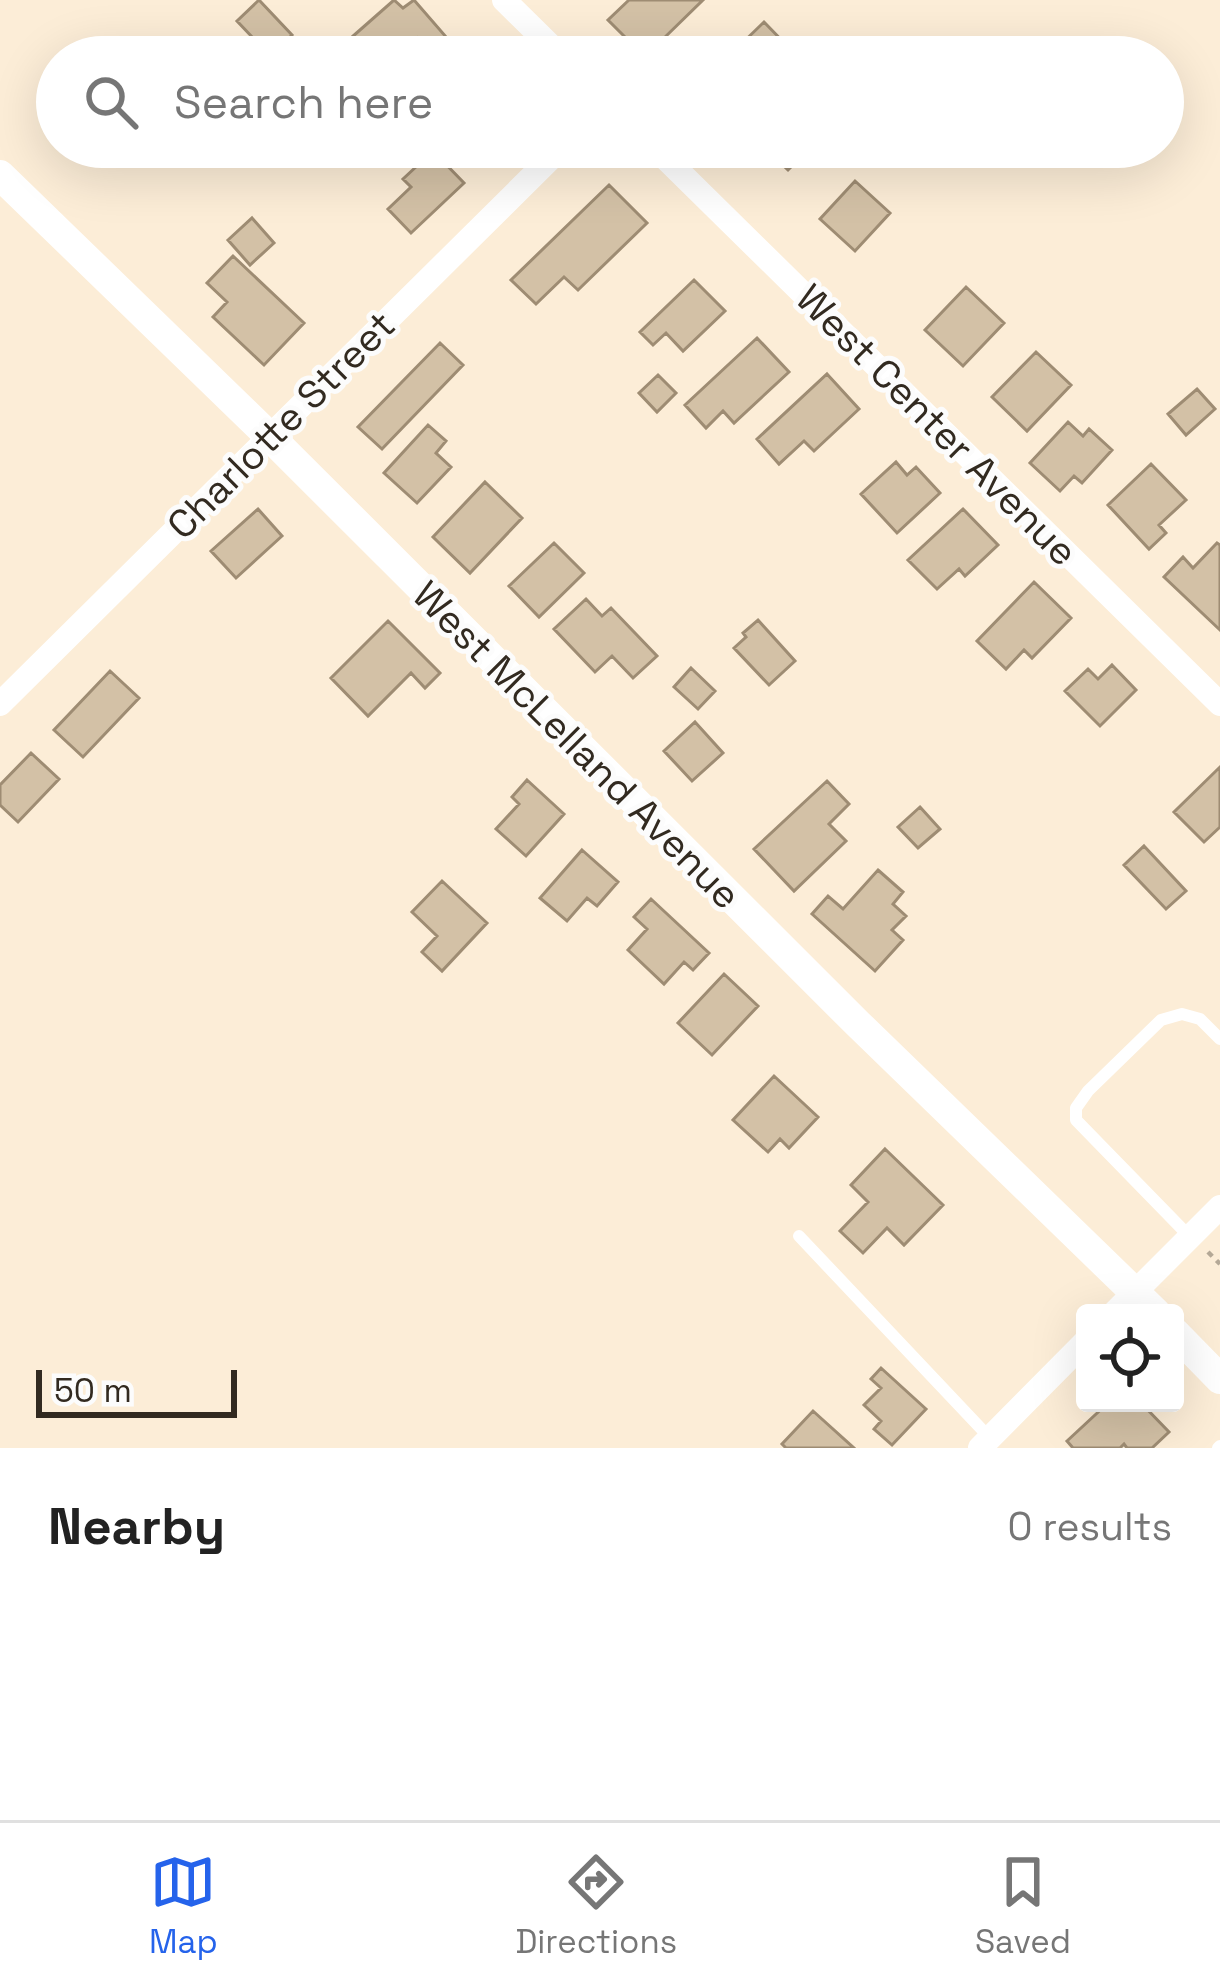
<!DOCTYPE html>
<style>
:root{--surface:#fff;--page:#f6f6f6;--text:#222;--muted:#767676;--line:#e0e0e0;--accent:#2563eb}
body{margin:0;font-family:"Space Grotesk",sans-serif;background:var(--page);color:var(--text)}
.controls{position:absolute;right:36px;bottom:36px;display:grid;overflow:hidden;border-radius:12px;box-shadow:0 12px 48px #0002}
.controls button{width:108px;height:108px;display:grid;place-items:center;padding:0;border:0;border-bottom:3px solid var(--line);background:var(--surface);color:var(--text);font:60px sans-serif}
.scale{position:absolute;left:36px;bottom:30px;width:201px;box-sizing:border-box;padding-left:12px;border:6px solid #322a20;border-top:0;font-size:33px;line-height:42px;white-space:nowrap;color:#322a20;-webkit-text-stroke:9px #fcfcfc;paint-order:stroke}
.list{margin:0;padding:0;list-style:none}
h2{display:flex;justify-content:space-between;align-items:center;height:156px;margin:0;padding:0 48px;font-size:51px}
h2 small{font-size:39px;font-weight:400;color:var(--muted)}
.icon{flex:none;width:66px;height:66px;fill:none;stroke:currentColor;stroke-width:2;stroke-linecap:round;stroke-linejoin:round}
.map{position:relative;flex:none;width:1220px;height:1448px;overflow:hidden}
.search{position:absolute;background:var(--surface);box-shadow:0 12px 48px #0002;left:36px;right:36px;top:36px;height:132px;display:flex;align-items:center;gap:30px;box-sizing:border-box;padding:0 42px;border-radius:66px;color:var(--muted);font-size:45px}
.sheet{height:372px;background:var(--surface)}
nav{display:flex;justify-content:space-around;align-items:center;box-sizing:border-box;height:168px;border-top:3px solid var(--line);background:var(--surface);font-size:33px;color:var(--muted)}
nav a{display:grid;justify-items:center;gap:6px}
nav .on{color:var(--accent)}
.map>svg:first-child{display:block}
.building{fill:#d3c1a6;stroke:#9e8c73;stroke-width:3}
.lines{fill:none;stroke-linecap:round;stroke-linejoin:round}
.path{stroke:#b4a896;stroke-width:4.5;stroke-dasharray:6 6;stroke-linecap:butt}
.service{stroke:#fff;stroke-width:12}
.minor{stroke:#fff;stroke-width:24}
.tertiary{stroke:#fff;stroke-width:30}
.labels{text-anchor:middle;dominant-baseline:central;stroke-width:10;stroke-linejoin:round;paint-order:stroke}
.street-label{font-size:39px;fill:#322a20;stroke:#fcfcfc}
</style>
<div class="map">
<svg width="1220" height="1448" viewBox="0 0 1220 1448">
<rect width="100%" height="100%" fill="#fcedd7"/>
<path class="building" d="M259,0L292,35L270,56L237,21Z
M394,0L403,8L414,0L447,38L430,53L417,38L396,57H369L352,37Z
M629,0H703L661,41L658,38L642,54L608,20Z
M764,22L794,53L790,57H728Z
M764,147H811L788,170Z
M433,151L464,183L411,233L388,209L411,187L403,179Z
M855,181L890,213L855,251L820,219Z
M609,185L647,223L578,290L564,277L536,304L511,280Z
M252,218L274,243L250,265L228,240Z
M233,256L304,323L264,365L213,317L227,302L207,283Z
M694,280L725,311L683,351L666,333L653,345L640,332Z
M966,287L1004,323L963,366L925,330Z
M757,338L789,372L734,423L723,411L706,428L685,405Z
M440,343L463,365L382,449L358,427Z
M1036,352L1071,385L1027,431L992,397Z
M827,374L859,409L814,451L804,441L779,464L757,439Z
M658,375L676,393L657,412L639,393Z
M1197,389L1215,409L1186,435L1168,414Z
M1068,422L1083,436L1089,429L1112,450L1082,483L1074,476L1060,491L1030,463Z
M428,425L446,441L436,453L451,467L417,503L384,473Z
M896,462L907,475L916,467L940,493L897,533L861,494Z
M1151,464L1186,500L1159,525L1166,533L1149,549L1108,505Z
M485,482L522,518L470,573L433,537Z
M258,509L282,536L236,578L211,551Z
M963,509L998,545L965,576L959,569L937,589L908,560Z
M554,543L584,573L539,617L509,586Z
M1217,543L1220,545V630L1164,577L1183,557L1193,568Z
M1034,582L1071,618L1032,658L1024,650L1006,669L977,641Z
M586,599L602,616L611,608L657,656L633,678L612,656L595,672L554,629Z
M758,620L795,661L769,685L734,648L746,637L743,633Z
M388,621L440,673L425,688L411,673L368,716L331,678Z
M1112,665L1136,690L1100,726L1065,691L1088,669L1098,679Z
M691,668L715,691L698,709L674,687Z
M110,671L139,698L83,757L54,730Z
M695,722L723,753L692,781L664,751Z
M31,753L59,779L18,822L0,805V785Z
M1220,767V827L1204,842L1174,812Z
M527,780L564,814L526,856L496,829L519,804L512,797Z
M827,781L849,804L829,824L846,841L794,891L754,849Z
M920,807L940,829L918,848L898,827Z
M1144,846L1186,891L1166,909L1124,865Z
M582,850L618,882L597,906L587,898L567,921L540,898Z
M878,870L903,892L893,904L906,916L892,930L903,940L875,971L812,914L828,896L843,909Z
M442,881L487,923L442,971L422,952L437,936L412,912Z
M651,899L709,953L693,970L684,962L664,984L628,950L647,929L634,917Z
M724,974L758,1006L712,1055L678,1023Z
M774,1076L818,1117L789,1148L780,1139L768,1152L733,1120Z
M885,1149L943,1205L904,1245L887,1228L863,1253L840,1231L868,1202L851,1185Z
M881,1368L926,1409L892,1445L874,1429L881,1421L864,1405L881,1388L871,1379Z
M1108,1403H1141L1169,1432L1152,1448H1127L1124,1444L1120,1448H1073L1067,1441Z
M813,1411L854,1448H786L782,1444Z"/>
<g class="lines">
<path class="path" d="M1208,1252L1220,1264"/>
<path class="service" d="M799,1236L989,1437
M1190,1237L1076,1120V1108L1088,1091L1161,1020L1182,1014L1200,1019L1220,1039
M1218,1448L1220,1446"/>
<path class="minor" d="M504,0L562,57
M654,147L1220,704
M0,704L562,147
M1114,1313L1220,1207
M980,1448L1085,1342"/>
<path class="tertiary" d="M0,175L270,437L858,1024L1156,1313
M1175,1333L1220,1379"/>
</g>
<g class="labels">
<g class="street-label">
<text transform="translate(281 425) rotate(-45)">Charlotte Street</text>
<text transform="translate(937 425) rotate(45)">West Center Avenue</text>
<text transform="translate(577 745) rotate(45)">West McLelland Avenue</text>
</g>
</g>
</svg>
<div class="controls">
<button><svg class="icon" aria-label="locate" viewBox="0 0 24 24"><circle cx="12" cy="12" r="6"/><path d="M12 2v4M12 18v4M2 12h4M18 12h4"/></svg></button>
</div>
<div class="scale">50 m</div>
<div class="search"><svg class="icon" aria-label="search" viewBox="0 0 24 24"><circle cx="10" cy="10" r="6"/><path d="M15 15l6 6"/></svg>Search here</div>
</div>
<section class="sheet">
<h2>Nearby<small>0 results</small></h2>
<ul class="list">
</ul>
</section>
<nav>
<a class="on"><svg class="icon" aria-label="map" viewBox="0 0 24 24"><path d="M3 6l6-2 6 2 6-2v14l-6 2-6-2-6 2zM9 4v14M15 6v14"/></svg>Map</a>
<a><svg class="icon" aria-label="directions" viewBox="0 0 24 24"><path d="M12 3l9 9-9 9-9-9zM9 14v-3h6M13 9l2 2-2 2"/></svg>Directions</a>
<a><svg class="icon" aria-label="saved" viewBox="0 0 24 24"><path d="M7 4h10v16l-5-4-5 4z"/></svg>Saved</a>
</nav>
